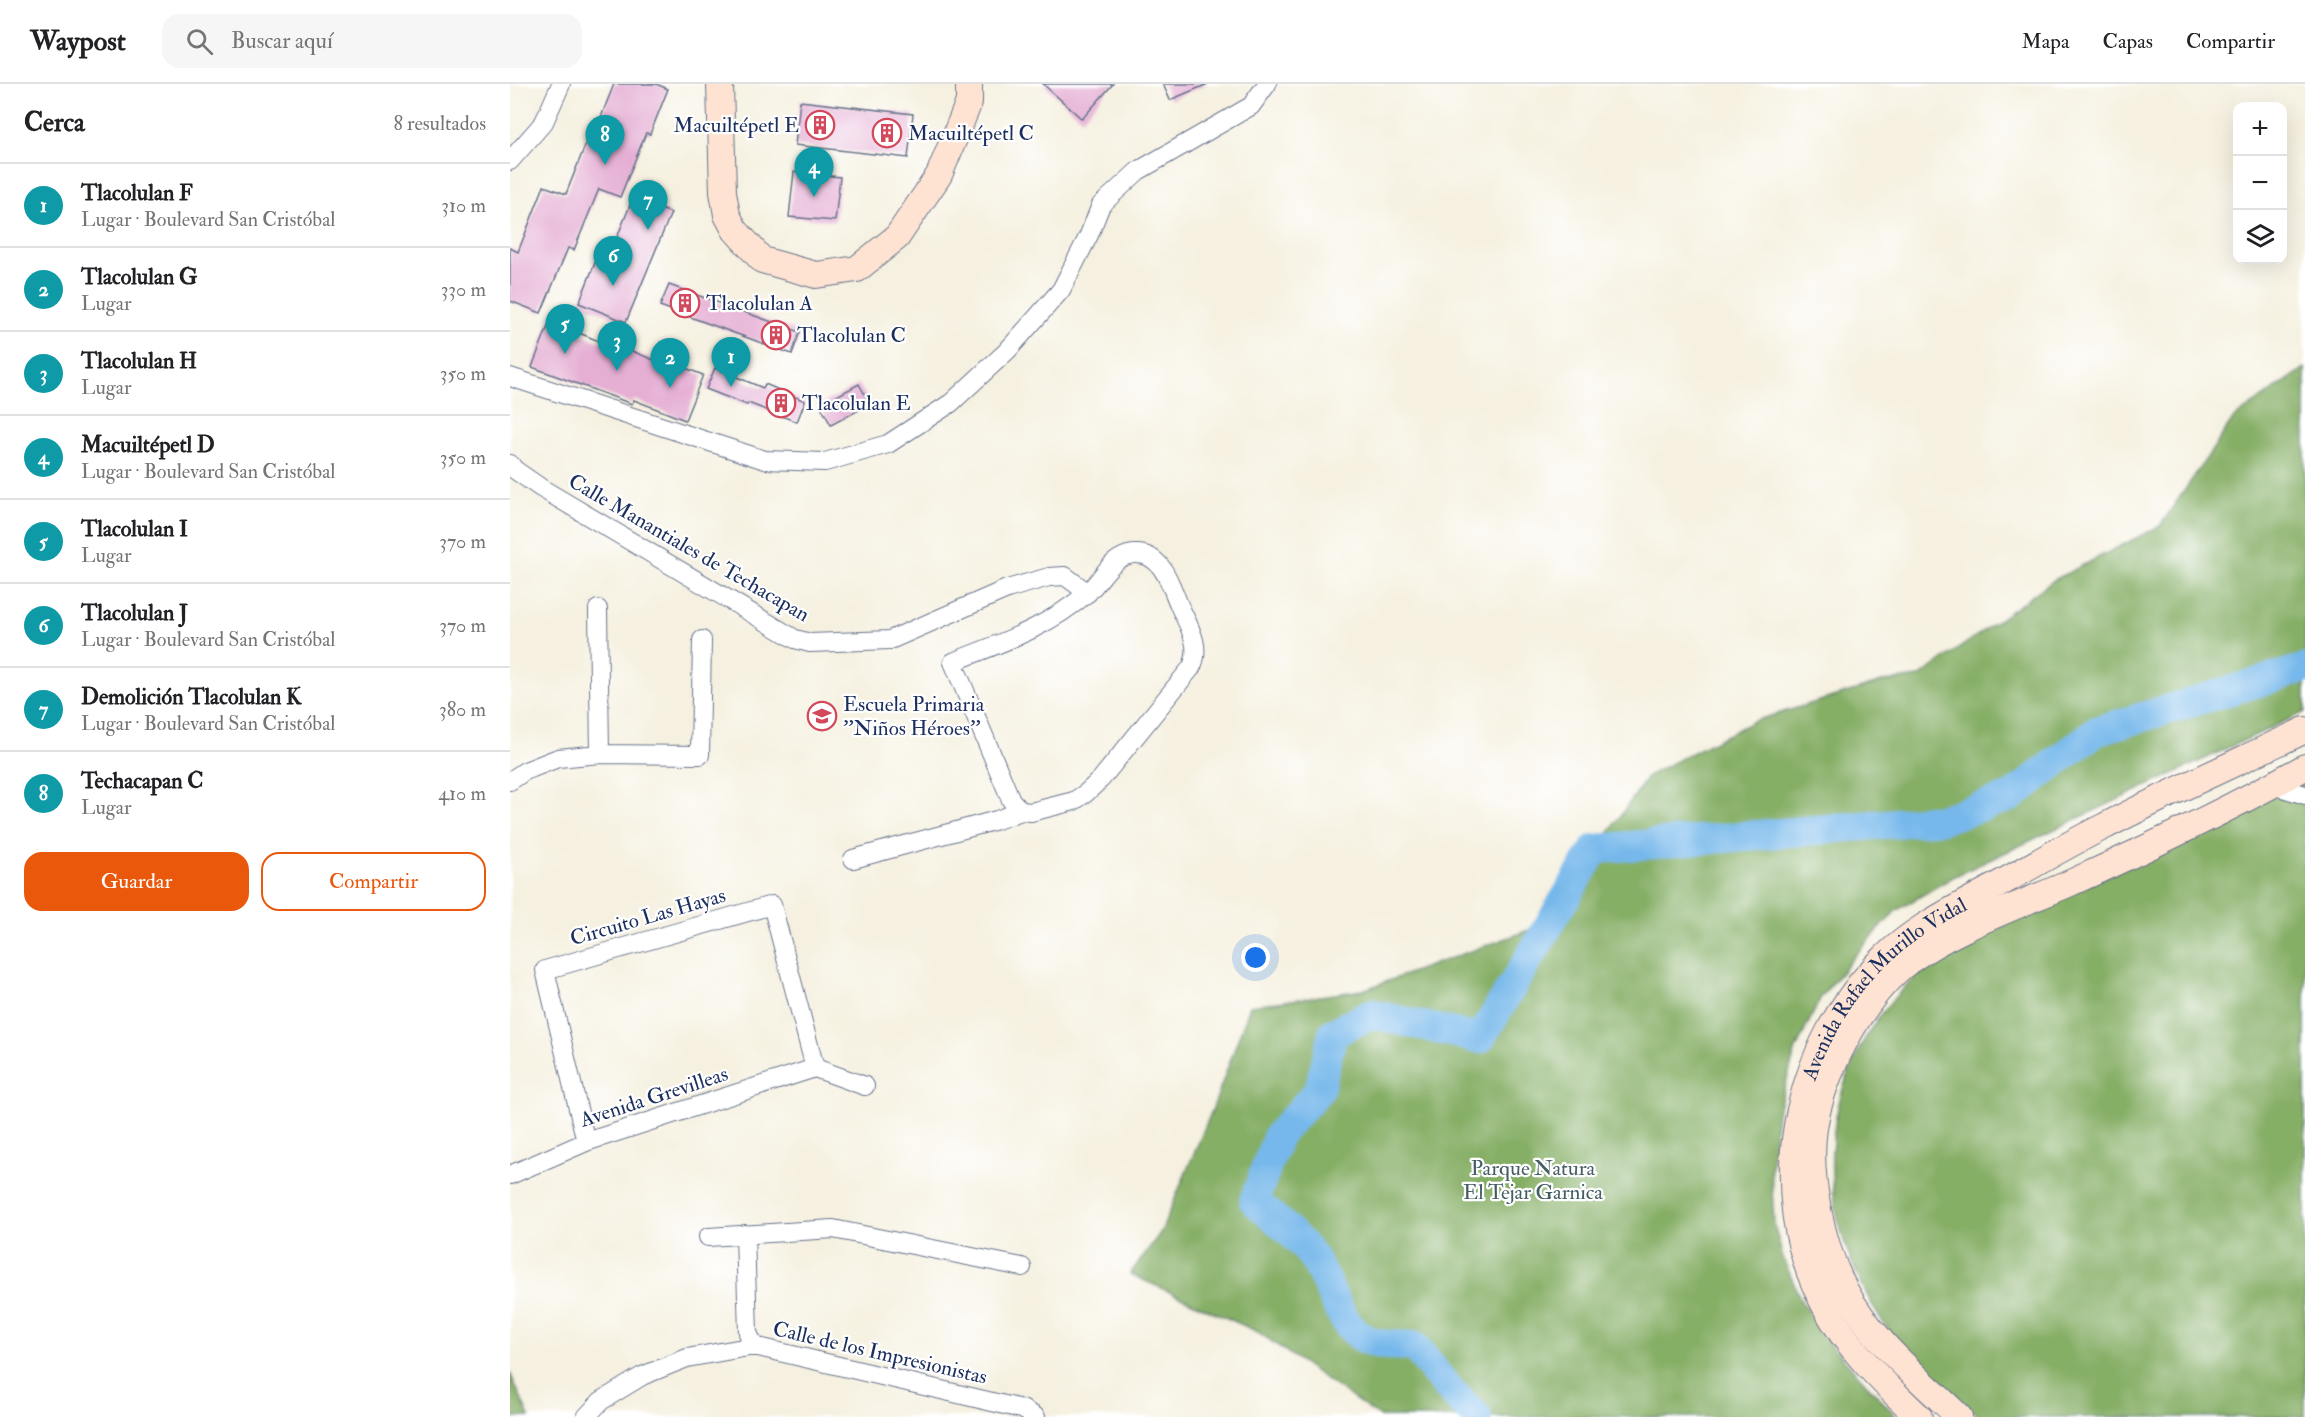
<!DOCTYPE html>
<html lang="es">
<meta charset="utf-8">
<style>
:root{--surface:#fff;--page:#f6f6f6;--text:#202124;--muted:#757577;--line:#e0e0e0;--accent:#ea580c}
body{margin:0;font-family:"IM FELL Double Pica",serif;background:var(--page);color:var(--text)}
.controls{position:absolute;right:18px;top:18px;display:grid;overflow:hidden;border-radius:12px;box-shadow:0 6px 24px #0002}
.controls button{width:54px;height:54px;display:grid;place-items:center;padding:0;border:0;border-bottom:2px solid var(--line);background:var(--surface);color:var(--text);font:30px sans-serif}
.you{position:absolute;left:746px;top:874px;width:21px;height:21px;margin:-15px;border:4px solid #fff;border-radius:50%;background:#1a73e8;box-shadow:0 0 0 9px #1a73e833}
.badge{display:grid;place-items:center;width:39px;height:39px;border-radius:50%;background:var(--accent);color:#fff;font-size:20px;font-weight:700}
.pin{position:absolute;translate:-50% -50px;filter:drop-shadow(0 2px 3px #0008)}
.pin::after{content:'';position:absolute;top:32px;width:21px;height:18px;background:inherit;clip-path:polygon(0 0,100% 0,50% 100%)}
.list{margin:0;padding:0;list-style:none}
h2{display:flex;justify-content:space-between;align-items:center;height:78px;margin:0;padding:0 24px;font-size:26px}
h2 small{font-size:20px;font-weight:400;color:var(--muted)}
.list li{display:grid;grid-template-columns:39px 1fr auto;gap:18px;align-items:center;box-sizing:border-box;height:84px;padding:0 24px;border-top:2px solid var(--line)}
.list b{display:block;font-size:22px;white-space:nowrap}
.list p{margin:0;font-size:20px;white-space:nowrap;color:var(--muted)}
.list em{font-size:20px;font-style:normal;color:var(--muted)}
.actions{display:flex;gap:12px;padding:18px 24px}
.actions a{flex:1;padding:14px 0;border:2px solid var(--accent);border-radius:18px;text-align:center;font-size:21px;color:var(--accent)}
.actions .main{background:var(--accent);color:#fff}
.icon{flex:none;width:33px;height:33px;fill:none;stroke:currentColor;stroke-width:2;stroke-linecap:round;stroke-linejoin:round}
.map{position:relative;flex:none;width:1795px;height:1333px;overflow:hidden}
header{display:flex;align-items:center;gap:36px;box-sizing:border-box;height:84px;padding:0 30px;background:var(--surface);border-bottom:2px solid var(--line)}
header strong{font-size:28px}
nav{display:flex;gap:33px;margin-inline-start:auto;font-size:21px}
.search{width:420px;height:54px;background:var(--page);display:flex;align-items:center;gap:15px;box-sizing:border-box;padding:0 21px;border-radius:18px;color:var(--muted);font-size:22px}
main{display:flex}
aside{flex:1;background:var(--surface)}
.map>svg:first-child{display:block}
.forest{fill:#86af66;stroke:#506f62;stroke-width:1.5}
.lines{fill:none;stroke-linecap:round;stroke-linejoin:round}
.river{stroke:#76b8eb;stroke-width:30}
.building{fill:#e5afd4}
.street-casing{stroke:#67738b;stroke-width:20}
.secondary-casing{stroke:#67738b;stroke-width:28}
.street{stroke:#fff;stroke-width:18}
.secondary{stroke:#fee3d2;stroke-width:26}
.labels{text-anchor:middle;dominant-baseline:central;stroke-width:4.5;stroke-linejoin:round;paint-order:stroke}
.poi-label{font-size:21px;fill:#1b2f5e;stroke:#fff;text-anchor:start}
.street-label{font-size:21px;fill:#1b2f5e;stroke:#fff}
.park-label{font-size:21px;fill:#455e65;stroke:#fff}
</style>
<header>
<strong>Waypost</strong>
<div class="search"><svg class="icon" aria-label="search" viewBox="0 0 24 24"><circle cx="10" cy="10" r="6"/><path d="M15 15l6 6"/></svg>Buscar aquí</div>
<nav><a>Mapa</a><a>Capas</a><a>Compartir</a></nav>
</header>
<main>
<aside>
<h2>Cerca<small>8 resultados</small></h2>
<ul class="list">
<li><span class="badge" style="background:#0f9aa8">1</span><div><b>Tlacolulan F</b><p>Lugar · Boulevard San Cristóbal</p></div><em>310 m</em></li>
<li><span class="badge" style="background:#0f9aa8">2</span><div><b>Tlacolulan G</b><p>Lugar</p></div><em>330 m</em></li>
<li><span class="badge" style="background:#0f9aa8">3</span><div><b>Tlacolulan H</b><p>Lugar</p></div><em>350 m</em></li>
<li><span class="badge" style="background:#0f9aa8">4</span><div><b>Macuiltépetl D</b><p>Lugar · Boulevard San Cristóbal</p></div><em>350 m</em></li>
<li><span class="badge" style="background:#0f9aa8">5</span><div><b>Tlacolulan I</b><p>Lugar</p></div><em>370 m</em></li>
<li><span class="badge" style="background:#0f9aa8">6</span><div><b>Tlacolulan J</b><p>Lugar · Boulevard San Cristóbal</p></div><em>370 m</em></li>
<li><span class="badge" style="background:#0f9aa8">7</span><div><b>Demolición Tlacolulan K</b><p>Lugar · Boulevard San Cristóbal</p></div><em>380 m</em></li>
<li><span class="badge" style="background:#0f9aa8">8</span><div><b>Techacapan C</b><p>Lugar</p></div><em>410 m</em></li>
</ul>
<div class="actions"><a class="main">Guardar</a><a>Compartir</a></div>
</aside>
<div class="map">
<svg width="1795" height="1333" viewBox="0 0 1795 1333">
<rect width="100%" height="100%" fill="#fff"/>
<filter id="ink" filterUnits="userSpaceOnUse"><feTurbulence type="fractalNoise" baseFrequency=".0167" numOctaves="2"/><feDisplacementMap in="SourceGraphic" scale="12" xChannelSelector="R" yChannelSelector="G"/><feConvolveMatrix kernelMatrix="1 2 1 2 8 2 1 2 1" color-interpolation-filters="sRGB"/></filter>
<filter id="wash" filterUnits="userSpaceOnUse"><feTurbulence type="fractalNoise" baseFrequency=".008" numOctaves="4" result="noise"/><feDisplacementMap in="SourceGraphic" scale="24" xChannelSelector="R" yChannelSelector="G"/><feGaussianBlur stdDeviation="1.35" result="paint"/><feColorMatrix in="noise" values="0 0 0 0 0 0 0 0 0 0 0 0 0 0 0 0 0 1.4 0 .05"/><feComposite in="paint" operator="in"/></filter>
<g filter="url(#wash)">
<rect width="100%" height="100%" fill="#f5f0df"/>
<path class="forest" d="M1795,284V628L1443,793L1387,826L1347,869L1311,913L1286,965L1267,1029L1261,1085L1264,1139L1272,1171L1292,1219L1321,1261L1387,1333H870L748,1248L620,1190L651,1148L703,1024L740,922L853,906L1033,841L1139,691L1244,637L1372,598L1409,593L1544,496L1650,442L1724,334Z
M1795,697V1333H1469C1449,1314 1429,1295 1410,1276C1400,1267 1389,1258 1380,1248C1363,1227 1351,1200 1341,1176C1308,1096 1318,1005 1368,934C1385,910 1407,891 1429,873Z
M0,1289L19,1333H0Z"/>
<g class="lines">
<path class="river" d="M967,1333L938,1304L904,1262C893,1261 882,1262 871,1260C828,1254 823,1200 801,1171C785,1150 764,1134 744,1117L768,1051L809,1006L823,949L862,930L970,955L1085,765L1433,735L1501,713L1586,647L1795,584"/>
</g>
<g id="blocks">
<path class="building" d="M104,0H146L158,5L140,50L136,49L110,113L89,105L64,166L58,164L31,229L0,217V164L8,168L34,102L56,110L80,49L84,51Z
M533,0H603L572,35Z
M653,0H698L660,16Z
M290,17L403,30L398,74L285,61Z
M284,88L330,93L325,137L279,133Z
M123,114L161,129L116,238L69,219L87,174L97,178Z
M159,201L290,248L282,270L150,222Z
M40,237L91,258L92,255L144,276L145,272L193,291L175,336L124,316L122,320L22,283Z
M205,284L253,304L255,300L295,317L287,338L238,319L237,321L196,305Z
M349,300L360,320L321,341L310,321Z"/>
</g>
</g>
<g filter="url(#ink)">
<use href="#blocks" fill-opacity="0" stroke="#67738b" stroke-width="1.5"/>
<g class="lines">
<g class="street-casing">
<path id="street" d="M0,77L34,38L51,0
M0,293L255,376L315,378L378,360L441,319L497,267L551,206L579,151L591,121L628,87L741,22L757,0
M0,380L5,386L31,404L285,555L300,559L380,556L497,505L539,493L555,492L578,509
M88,525L90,670
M0,697L15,687L48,674L90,670L190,671L192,556
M1763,701L1795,711
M343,775L487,736L511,727L521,728L564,717L576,709L591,695L681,584C693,563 678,541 669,521C660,500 652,468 624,470C600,472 592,497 576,510C537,544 490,559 443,578L501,716L511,727
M305,984L355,1002
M76,1058L35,886L262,821L305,984
M0,1091L76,1058L305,984
M235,1150L238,1249L244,1262
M198,1153L323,1145L512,1183
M76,1333L91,1317L132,1292L177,1274L244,1262L512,1325L526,1333"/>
</g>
<g class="secondary-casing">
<g id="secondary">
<path d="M210,0L213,108L217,131L225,146L252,176L306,191L347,185L387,153L429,91L459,18V0"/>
<path id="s1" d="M1409,1333C1374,1299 1338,1266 1315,1222C1254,1109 1283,962 1374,874C1407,841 1453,821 1493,798C1527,779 1560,759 1595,742C1660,708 1728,678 1795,646"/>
<path d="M1449,1333C1409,1294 1361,1256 1335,1206C1312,1162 1297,1093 1304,1044C1312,991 1348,922 1388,886C1429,850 1507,822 1558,800C1638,764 1718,726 1795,683"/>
</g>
</g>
<use href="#street" class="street"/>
<use href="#secondary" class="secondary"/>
</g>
</g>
<defs>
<g id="building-ring" transform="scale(1.5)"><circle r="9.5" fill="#fff" stroke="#d1495b" stroke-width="1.5"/><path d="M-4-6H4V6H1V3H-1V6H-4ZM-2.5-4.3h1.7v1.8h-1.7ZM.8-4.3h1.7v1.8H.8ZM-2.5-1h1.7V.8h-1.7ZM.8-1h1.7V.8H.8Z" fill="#d1495b"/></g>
<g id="school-ring" transform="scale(1.5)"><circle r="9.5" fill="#fff" stroke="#d1495b" stroke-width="1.5"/><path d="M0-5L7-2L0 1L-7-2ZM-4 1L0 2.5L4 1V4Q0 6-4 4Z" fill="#d1495b"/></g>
</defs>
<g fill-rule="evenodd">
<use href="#building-ring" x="310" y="41"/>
<use href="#building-ring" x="377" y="49"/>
<use href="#building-ring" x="175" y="219"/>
<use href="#building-ring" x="266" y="251"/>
<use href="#building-ring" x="271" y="319"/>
<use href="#school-ring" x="312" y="632"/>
</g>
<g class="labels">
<g class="poi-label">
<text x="289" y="41" text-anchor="end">Macuiltépetl E</text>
<text x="398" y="49">Macuiltépetl C</text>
<text x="196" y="219">Tlacolulan A</text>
<text x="287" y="251">Tlacolulan C</text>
<text x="292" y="319">Tlacolulan E</text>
<text x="333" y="620">Escuela Primaria<tspan x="333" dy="24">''Niños Héroes''</tspan></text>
</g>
<g class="street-label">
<text transform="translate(179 464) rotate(30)">Calle Manantiales de Techacapan</text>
<text transform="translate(138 833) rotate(-16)">Circuito Las Hayas</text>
<text stroke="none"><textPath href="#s1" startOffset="501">Avenida Rafael Murillo Vidal</textPath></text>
<text transform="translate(144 1013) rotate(-18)">Avenida Grevilleas</text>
<text transform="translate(370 1269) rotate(13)">Calle de los Impresionistas</text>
</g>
<g class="park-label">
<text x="1023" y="1084">Parque Natura<tspan x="1023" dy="24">El Tejar Garnica</tspan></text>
</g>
</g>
</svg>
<div class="controls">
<button>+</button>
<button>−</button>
<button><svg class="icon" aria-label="layers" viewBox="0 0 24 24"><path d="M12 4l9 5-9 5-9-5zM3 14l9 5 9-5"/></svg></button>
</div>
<div class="you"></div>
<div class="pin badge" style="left:221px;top:303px;background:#0f9aa8">1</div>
<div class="pin badge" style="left:160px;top:304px;background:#0f9aa8">2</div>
<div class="pin badge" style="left:107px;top:287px;background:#0f9aa8">3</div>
<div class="pin badge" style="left:304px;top:113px;background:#0f9aa8">4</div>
<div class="pin badge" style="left:55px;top:270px;background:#0f9aa8">5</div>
<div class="pin badge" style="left:103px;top:202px;background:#0f9aa8">6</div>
<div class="pin badge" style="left:138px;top:146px;background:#0f9aa8">7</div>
<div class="pin badge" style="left:95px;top:81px;background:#0f9aa8">8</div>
</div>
</main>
